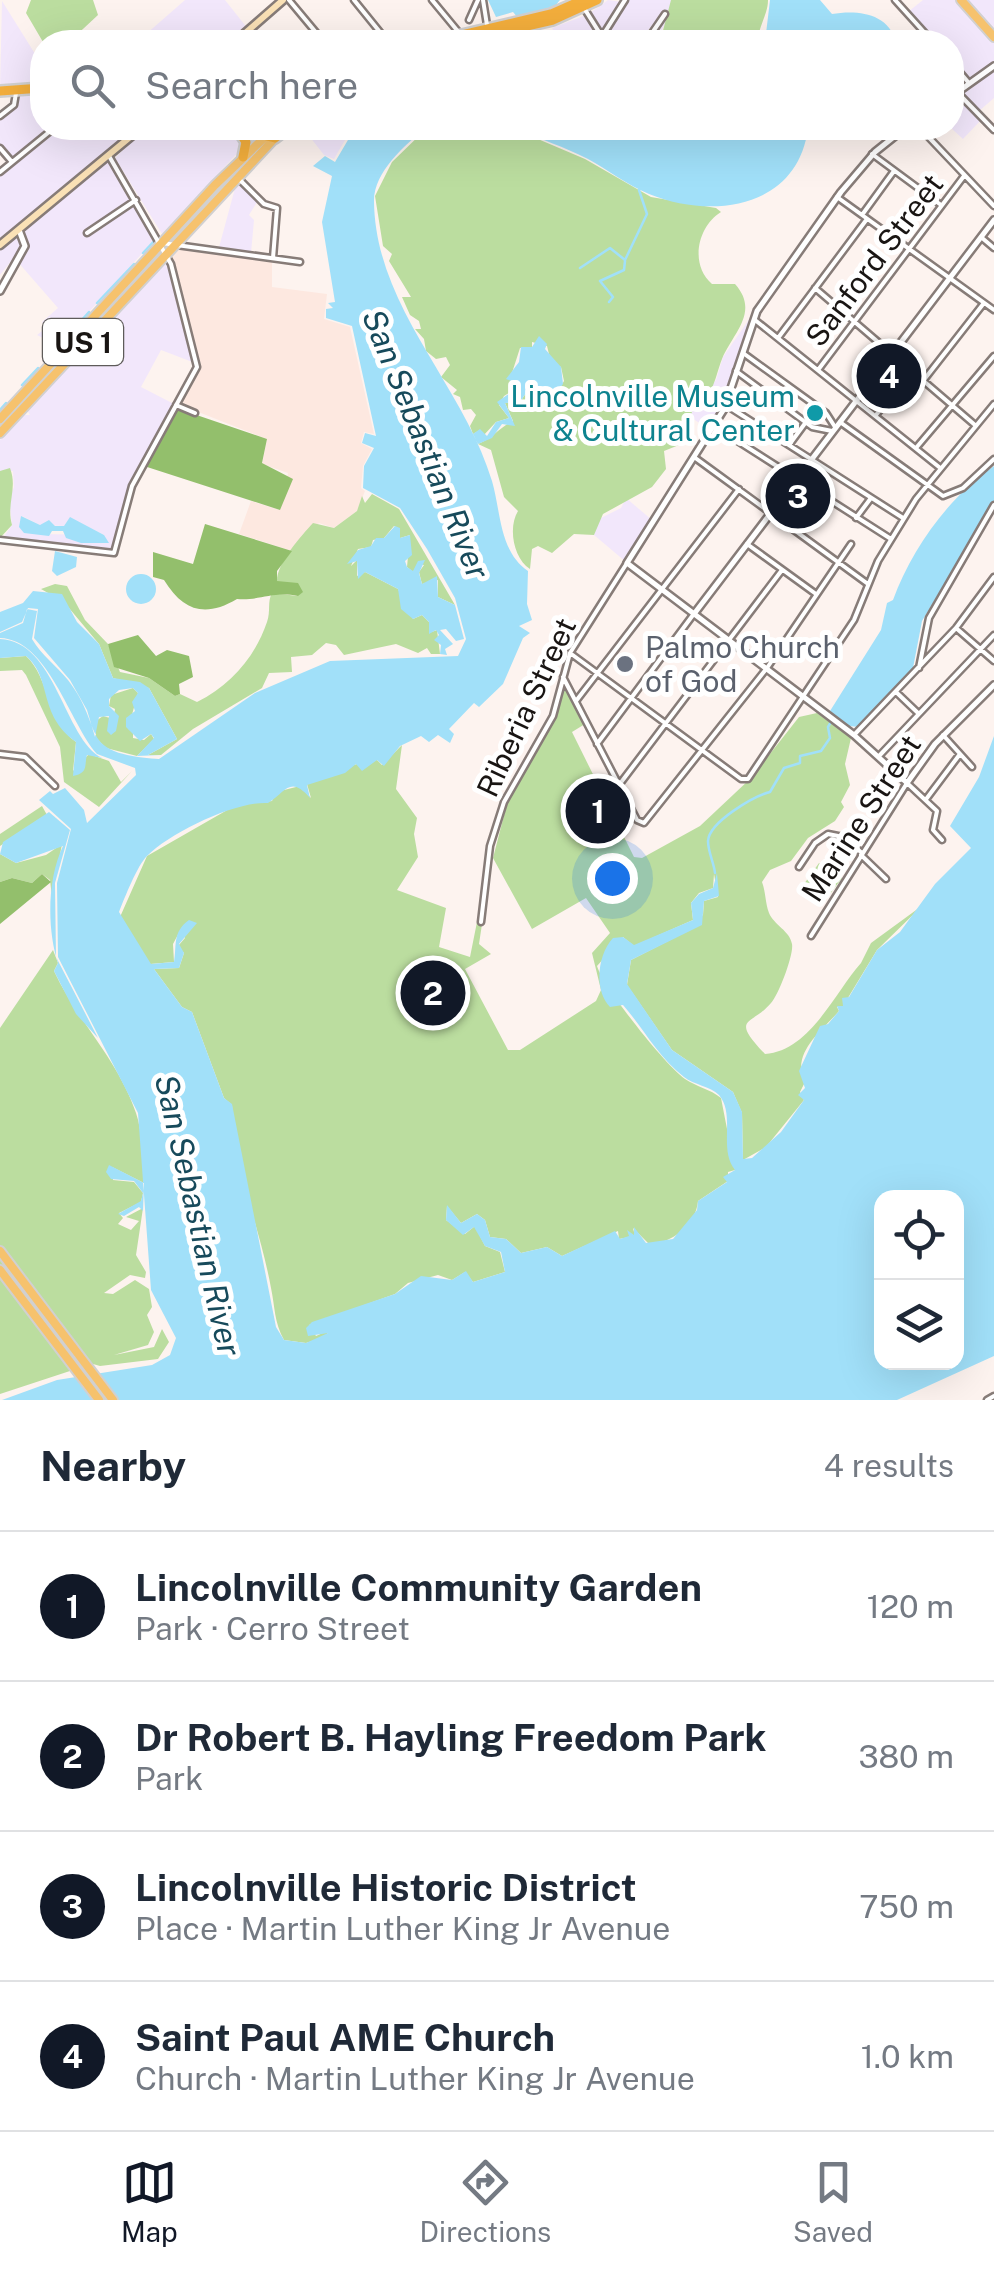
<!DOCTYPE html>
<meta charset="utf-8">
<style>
:root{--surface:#fff;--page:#f6f6f7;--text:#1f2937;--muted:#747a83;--line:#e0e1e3;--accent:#111827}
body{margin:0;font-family:"Public Sans",sans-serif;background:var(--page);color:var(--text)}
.controls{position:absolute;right:30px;bottom:30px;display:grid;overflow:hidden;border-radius:20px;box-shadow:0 10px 40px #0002}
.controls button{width:90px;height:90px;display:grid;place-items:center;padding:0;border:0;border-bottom:2px solid var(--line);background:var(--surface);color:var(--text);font:50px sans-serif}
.you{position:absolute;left:612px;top:878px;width:35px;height:35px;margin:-25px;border:8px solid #fff;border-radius:50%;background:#1a73e8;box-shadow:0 0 0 15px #1a73e833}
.badge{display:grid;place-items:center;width:65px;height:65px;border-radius:50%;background:var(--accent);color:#fff;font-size:32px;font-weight:700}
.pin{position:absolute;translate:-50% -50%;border:5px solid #fff;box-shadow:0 2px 10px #0006}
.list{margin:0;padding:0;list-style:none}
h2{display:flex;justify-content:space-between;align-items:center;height:130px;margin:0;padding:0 40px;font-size:42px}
h2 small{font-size:32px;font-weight:400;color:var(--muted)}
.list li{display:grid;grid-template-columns:65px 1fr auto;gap:30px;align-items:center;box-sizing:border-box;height:150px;padding:0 40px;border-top:2px solid var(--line)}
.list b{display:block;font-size:38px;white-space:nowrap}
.list p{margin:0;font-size:32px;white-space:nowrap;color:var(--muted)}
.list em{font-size:32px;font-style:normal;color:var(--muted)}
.icon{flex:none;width:55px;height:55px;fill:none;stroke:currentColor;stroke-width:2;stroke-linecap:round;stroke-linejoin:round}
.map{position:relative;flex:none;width:994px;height:1400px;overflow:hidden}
.search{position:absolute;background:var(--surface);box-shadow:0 10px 40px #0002;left:30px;right:30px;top:30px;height:110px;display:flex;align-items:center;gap:25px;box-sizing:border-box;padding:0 35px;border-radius:40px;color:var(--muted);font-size:38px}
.sheet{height:730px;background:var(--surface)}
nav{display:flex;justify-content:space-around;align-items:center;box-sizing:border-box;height:140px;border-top:2px solid var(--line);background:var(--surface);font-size:28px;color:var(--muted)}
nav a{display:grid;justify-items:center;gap:5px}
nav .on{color:var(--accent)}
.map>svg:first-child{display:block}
.commercial{fill:#f2e7fb;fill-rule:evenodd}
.built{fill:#fde8e0}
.green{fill:#bbdd9f}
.forest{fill:#93bf6c}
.water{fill:#a1e0f9;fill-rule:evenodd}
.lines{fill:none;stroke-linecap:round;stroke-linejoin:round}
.stream{stroke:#a1e0f9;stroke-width:2.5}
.minor-casing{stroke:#877c78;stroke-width:9}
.tertiary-casing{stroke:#877c78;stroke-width:10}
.secondary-casing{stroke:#877c78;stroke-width:11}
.primary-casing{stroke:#d1d0d0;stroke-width:12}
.trunk-casing{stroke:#d1d0d0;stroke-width:14}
.minor{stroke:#fff;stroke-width:4}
.tertiary{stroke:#fff;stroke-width:5}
.secondary{stroke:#fae1b6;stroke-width:6}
.primary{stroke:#f6c26d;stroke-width:8}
.trunk{stroke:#f3ae3c;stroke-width:9}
.culture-dot{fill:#0f9aa8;stroke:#fff;stroke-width:4}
.worship-dot{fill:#6b7280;stroke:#fff;stroke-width:4}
.labels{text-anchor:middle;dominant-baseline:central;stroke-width:10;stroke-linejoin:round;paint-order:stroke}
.shield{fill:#fff;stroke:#5e5b5a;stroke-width:2.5}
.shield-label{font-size:28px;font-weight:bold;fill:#191513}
.street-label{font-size:30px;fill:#191513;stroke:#fff}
.culture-label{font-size:30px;fill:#0d838f;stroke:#fff;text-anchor:end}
.worship-label{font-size:30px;fill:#5b616d;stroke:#fff;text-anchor:start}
.water-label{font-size:32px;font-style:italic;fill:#174a5b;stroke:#fff}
</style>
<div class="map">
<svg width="994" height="1400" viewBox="0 0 994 1400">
<rect width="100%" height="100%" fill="#fdf3ef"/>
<path class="commercial" d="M185,0H225L248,29L232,42H137Z
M608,0L621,2L603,32L590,13Z
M627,0H671V11L660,34L652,36L665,11L639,40L621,41L606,34Z
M923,0H958L994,41V64L970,81L952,60V42H936L908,12Z
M964,0H994V34Z
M2,1L42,65V86L0,89Z
M586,15L597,33L586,42H559L552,28Z
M994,69V98L979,111L960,92Z
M42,90V128H51L13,160L0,145V119L16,106L18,92Z
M965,104L981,120L963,139L951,128L952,110L956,113Z
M57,128H139L0,242V175Z
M145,128H222L244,146L162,234L115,158Z
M303,128H352L334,159L324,155Z
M108,159L133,200L84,233L135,203L157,237L58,346L37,335L46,328L42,322L58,308L17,261L28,243L22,229Z
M237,181L257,202L249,215L254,220L251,253L218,251Z
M18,232L23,246L0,275V247Z
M164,261L174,281L195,363L161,350L141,387L174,404L130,485L114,550L3,538L12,525L9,500L14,487L13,471H0V440L24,415H30L27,410ZM22,516L40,525L64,526L70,518L104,535L39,534Z
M750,318L724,404L709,429L690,417L693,407L716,380L723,357Z
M626,498L652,520L626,562L594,535L597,520L621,508Z"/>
<path class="built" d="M173,247L272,260V287L327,294L324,319L350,327L374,434L364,432L361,443L372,449L363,466L361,488L365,491L357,511L334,528L319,523L292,551L239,534L251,501L280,510L288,473L262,464L267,439L178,404L201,365L169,253Z"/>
<path class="green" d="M31,0H93L98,15L69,42H43L26,13Z
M671,0H768C768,15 758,26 758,42H660Z
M427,128H512L585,159L651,197L716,208L721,212C698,226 689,264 712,284H735C760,312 733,333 722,359C718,369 716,380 711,390C688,399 692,427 679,445L664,451L666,469L652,487L603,514L594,535L574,534L552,553L538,546L532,549L530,569C513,558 508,527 518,511L504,497L491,450L478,444C493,438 500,427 513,421L505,403L520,402L530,387L545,400L555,396L564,381L561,367L551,362L547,346L532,342V347L520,348L510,379L517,388L504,396L499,405L509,418L496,422L483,436L480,430L473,434L470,426L476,415L471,409L463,410L460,397L453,394L457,390L441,377L450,365L446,357L436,359L426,351L424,339L415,329H421L419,321L410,315L402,297H411L389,261L392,254L383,246L375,196L392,162Z
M10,468C18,489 6,503 12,525L0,538V471Z
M372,494L399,509L455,605L438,597V580L422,584L419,572L424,565L418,564L413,572L407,567L410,535L400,538V529L394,526L384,538L373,540L371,547L358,549L351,566L357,560V576L365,572L398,589L413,619L422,615L429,622V633L437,630L440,654H431L427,648L418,653L396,644L344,655L336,645L326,643L312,655L291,657L292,672L269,673L262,688L193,729L161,755H148L177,739L149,688L113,678L99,644L64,602L41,589L55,584L67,586L85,620L108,644L120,672L149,678L175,696L180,694L197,702C231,685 255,657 267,622C271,611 267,602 272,593L298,596L290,584L277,582C276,564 301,536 313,523L334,528L357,511L362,496L365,503Z
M26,656C50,678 46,721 76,742L73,771L89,754L109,761L121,782L132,771L99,807L64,782L60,747L26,675L22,670L0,671V658Z
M565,685L585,724L572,732L634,857L642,858L700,826L751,778L799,717L817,713L851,738L845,764L850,785L841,802L844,807L835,821L808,838L791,861L770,870L762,882C766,893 765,902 769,913C774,925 790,931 792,944C794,954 779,994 771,1003C752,1026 729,1016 765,1054C810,1051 835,992 861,963L871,943L923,905L877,950L843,1006L837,1007L839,1011C823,1030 790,1053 805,1082L800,1092L804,1100L766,1147L743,1160L742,1113L733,1092L672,1050L627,985L631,960L676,937L703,915L704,901L718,897L714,874L713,888L699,893L691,903L693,920L634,946L623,937L597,966C604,988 665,1065 685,1079C697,1087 710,1089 721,1098L735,1170L728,1172V1181L698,1201C696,1225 671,1244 649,1244L633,1228L635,1236L619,1239L618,1231L562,1256L547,1247L521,1253L506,1239L490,1237L485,1220L477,1214L461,1223L447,1206L446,1220L465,1234L475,1226L485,1246L500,1252L505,1272L473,1282L465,1272L452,1280L438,1275L408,1283L395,1294L309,1325L316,1336L327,1331L328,1336L306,1343L284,1340C274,1322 275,1307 271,1288C260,1227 233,1167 232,1105L224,1098L192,1012L182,1007L154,969L179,968L184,953L178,946L185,938L181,929L173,944L174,962L150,964L120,917L147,856L236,805L272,801L276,792L300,786L311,798L307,784C327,771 353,764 377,760L382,765L402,745L396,789L417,818L414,834L418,857L397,890L446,908L439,947L470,957L477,922L482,924L479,944L491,954L465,969L508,1050H520L596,1001L601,990L592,953L610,933L586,898L532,929L493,858L508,800L551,727Z
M133,688L138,693L128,729L133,730V738L144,740L151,734L154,739L137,756L106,748L96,738V721L103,716L110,718L111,735L115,709L109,706L111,695Z
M42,806L47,815L0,846V834Z
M62,844L52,897L50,880L42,874L32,883L12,878L0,882V854L16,863L46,855Z
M819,863L842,878L830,894L804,884Z
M53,950L58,963L54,971C77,1021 118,1059 136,1113C143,1133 142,1161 144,1183L112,1167L113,1180L134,1182L143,1193L141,1202L119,1213L123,1218L118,1224L131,1230L139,1221L126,1217L143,1208L136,1255L146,1272L145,1278L130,1275L104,1293L113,1294L135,1280L149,1289L152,1307L147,1315L154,1332L148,1345L114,1355L154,1347L162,1329L169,1342L158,1359L100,1366L86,1362L0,1247V1028Z
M0,1255L82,1363L77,1367L0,1266Z
M0,1273L73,1370L0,1394Z"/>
<path class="forest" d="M176,408L267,439L262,463L293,479L280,510L144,466Z
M205,524L292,551L277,571V581L298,583L303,592L298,596C273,591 259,601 237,599C205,618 183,611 164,580L153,577V552L193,564Z
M138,635L156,656L167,650L189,656L193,677L179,684L180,694L175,696L149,678L114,667L108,644Z
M42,874L51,882L0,924V882L12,878L32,883Z"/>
<path class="water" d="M488,0H560L551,11L518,18L513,12L496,17Z
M770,0H820L832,14C856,10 888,12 896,42H765Z
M355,128H425C405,146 374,171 374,201C375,307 463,384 492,481C501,512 499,551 528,571L527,604L532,620L519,626L530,633L523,638L503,684L479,707L474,703L449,729L454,734L450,743L438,735L429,742L421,736L400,746L384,766L377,760L362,771L356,764L345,773L307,785L310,798C290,775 286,792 268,803C236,801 171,832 147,856C137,866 125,897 119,912L151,964L174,962C177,946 172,932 189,920L197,923L179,944L184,953L179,968L154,969L182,1007L192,1012L224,1098L232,1104L276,1327L284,1340L306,1343L328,1333L308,1336L306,1328L312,1322L395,1294L421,1276L452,1280L466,1271L473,1282L505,1272L501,1252L485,1246L474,1227L463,1235L446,1220L447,1205L461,1223L477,1214L485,1220L490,1237L506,1239L521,1253L547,1247L562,1256L615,1231L620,1239L629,1236L627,1230L634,1235V1227L646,1243L673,1239L697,1210L698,1201L727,1182L723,1177L735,1170C718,1149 736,1115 719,1095C710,1086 694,1085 684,1077C658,1057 644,1029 623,1005L610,1007C594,991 597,955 613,938L623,937L634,945L693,920L691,903L699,894L713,888L717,873L719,896L704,901L702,925L631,960L627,984L672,1050L733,1092L742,1112L743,1159L752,1158L781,1132L804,1100L798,1095L805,1088L799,1071L820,1026L828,1024L839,1011L837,1006H843L842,998L849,997L877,950L900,932L935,884L971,848L950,826L979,777L994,736V1356L897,1400H2L57,1380L152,1365L170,1355L176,1338L151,1290L138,1113L58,957L57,883L71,829L39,800L50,791L53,794L65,788L84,810L87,823L136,775L135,768L97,754C70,724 48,639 0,638V633L23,623L27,609L37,611L32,639C42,656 56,665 68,680C107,731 75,753 159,759L255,693L330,661L458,656L466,639L455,598L427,549L400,508L363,488L364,466L374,448L362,443L365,433L376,436L352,326L326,318V309L333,308L328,303L335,302L322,222L332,176L313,166L325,156L335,162ZM882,1198H956V1362H882Z
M516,128H808C798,208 713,220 649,194C627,185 608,170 588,159C565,147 539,139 516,128Z
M539,336L547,344L545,349L561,367L563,384L551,399L545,400L530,387L520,402L505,403L515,426L502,424L492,438L478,444L473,434L480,429L487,436L496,422L509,418L497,402L517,388L516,383L506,379L519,362L521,347H532Z
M994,466V501L922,621L913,668L859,727L849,726L830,711L881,630L887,603L893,600C912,548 949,497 994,466Z
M21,516L40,525L49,520L55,526H64L70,517L104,535L109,543H81L66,538L63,531H52L49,536L24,533L19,527Z
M395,526L400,528V538L410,535L412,555L405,561L407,567L413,571L418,561L425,560L419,573L422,584L437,576L438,597L455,605L464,639L456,641L446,629L440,630L453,644L445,649L447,655L440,654L441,645L434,640L439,635L436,630L429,634V622L422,615L413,619L401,609L398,589L365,572L358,579L357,561L347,564L358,550L371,546L376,538H384Z
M55,551L77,557L76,567L57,576L52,571Z
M126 589a15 15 0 1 1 30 0a15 15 0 1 1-30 0Z
M33,591L62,594L77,622L99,644L113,678L140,682L149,688L177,739L148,755H161L137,756L154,738L151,734L140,741L126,727V718L135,711L132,702L138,693L133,688L119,690L109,699V706L119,716L116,731L111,735L107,731L109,716L99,717L95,737L87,710L70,680L34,638L38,609L28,608L22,622L0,632V612L23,603Z
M0,639C56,641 64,739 102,758L87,755C84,765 89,773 73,776L76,742C37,714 53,679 26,656L0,658Z
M49,812L70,830L55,883L56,957L98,1038L76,1014L54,971L58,963C47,930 47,879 63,846L16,863L0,854L3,842Z
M109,1165L144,1183L143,1211L139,1207L124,1216L118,1214L141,1201L143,1193L134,1181L111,1179L106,1172Z"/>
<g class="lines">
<path class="stream" d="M143,253L156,239
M580,268L610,248L625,260L647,214L639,190
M609,302L613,297L600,281L624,270L625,261
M97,303L134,264
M71,332L89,312
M59,346L62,342
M46,359L50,355
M22,385L38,368
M0,410L6,403
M715,873C714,863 708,852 708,841C709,822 754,796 770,792L784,768L800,763V756L821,751L830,738L828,727L835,715"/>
<g class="minor-casing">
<path id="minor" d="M289,0L324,42
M354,0L388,42
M432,0L461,35
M483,0L487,25
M895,0L933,42
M584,8L599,32L620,42
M469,20L478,0
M248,31L257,42
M603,35L625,0
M637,42L652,33L665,14
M952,63L968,82
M957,92L994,130
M0,116L14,105L16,93
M920,128L994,206
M0,148L12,162
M872,154L941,205
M0,172L54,128
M239,179L264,204L277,208L273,258
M837,197L994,310
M862,215L894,171
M87,233L136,200
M981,237L994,248
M162,243L300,262
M815,288L975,425
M755,320L939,467
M778,338L867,219
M743,353L826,413L835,427
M818,370L964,176
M736,371L812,427L832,431
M923,381L984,303
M176,405L195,413
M726,405L903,518
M876,415L911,372
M840,422L943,496L963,488L994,459
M714,426L891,539
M789,445L806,422
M916,448L994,356
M694,457L868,584
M856,518L871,498
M0,540L114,553L132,486L197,367L171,264L109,156
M747,544L816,594
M956,628L994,661
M570,653L741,779H748L854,620L878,561L916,499L994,404
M919,668L929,618L994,505
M563,677L637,820L644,823L767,668L851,544
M896,692L918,713
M576,701L739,489
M854,735L956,628L994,577
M943,735L972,767
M597,744L693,615
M0,754L25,757L55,786
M880,755L994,635
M619,785L782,570
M927,798L960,754
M861,855L886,879
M799,867L815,843L828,834L843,837L862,853
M481,922L490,846L504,802L553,716L570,653L627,563
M811,936L907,783L937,811L933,830L942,840
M987,1400L994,1396"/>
</g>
<g class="tertiary-casing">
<path id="tertiary" d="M952,96L994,66
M905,128L875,152L841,192L757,311L724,409L627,563L854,735L907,783L935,744L994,685
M0,291L25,246L19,230
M694,614L994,220"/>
</g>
<g class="secondary-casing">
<path id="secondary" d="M235,42L283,0
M0,245L141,128"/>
</g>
<g class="primary-casing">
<path id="primary" d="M961,0L994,37
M0,419L215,185L266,136
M0,433L275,138
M0,1251L113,1400
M0,1270L99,1400"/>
</g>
<g class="trunk-casing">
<path id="trunk" d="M432,42L551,14L583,0
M457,42L553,20L597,0
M0,91L42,88
M235,128L275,138
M238,130L246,142L243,157
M275,138L288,128"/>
</g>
<use href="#minor" class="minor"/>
<use href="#tertiary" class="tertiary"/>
<use href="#secondary" class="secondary"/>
<use href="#primary" class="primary"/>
<use href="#trunk" class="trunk"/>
</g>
<circle class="culture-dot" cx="815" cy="413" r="10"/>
<circle class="worship-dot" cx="625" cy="664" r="10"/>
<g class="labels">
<rect class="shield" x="43" y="319" width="80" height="46" rx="8"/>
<g class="shield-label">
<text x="83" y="342">US 1</text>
</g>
<g class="street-label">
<text transform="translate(874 260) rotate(-53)">Sanford Street</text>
<text transform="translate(526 707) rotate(-65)">Riberia Street</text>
<text transform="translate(861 818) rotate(-57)">Marine Street</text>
</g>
<g class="culture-label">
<text x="795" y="396">Lincolnville Museum<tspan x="795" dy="34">&amp; Cultural Center</tspan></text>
</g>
<g class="worship-label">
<text x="645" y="647">Palmo Church<tspan x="645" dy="34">of God</tspan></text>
</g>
<g class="water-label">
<text transform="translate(426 444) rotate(68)">San Sebastian River</text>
<text transform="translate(198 1215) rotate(77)">San Sebastian River</text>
</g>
</g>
</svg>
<div class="controls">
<button><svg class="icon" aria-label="locate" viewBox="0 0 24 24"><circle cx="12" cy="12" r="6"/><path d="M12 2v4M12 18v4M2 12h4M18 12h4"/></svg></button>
<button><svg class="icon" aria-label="layers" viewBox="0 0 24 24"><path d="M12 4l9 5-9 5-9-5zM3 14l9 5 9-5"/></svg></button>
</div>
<div class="you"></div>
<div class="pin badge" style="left:598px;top:811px">1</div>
<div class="pin badge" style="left:433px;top:993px">2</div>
<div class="pin badge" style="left:798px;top:496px">3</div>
<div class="pin badge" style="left:889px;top:376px">4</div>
<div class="search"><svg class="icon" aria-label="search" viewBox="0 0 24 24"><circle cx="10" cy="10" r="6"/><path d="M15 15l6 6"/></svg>Search here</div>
</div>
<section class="sheet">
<h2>Nearby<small>4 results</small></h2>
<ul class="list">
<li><span class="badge">1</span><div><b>Lincolnville Community Garden</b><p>Park · Cerro Street</p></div><em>120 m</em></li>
<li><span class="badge">2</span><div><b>Dr Robert B. Hayling Freedom Park</b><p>Park</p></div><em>380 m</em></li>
<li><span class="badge">3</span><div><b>Lincolnville Historic District</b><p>Place · Martin Luther King Jr Avenue</p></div><em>750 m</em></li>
<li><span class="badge">4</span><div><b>Saint Paul AME Church</b><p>Church · Martin Luther King Jr Avenue</p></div><em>1.0 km</em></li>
</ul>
</section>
<nav>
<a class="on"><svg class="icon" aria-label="map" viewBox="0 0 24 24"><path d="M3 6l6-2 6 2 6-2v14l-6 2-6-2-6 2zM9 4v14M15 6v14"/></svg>Map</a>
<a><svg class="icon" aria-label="directions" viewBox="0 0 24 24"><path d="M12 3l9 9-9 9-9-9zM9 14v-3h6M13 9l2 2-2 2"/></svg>Directions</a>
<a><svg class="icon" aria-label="saved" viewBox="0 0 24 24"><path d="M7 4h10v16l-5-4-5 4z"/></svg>Saved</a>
</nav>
